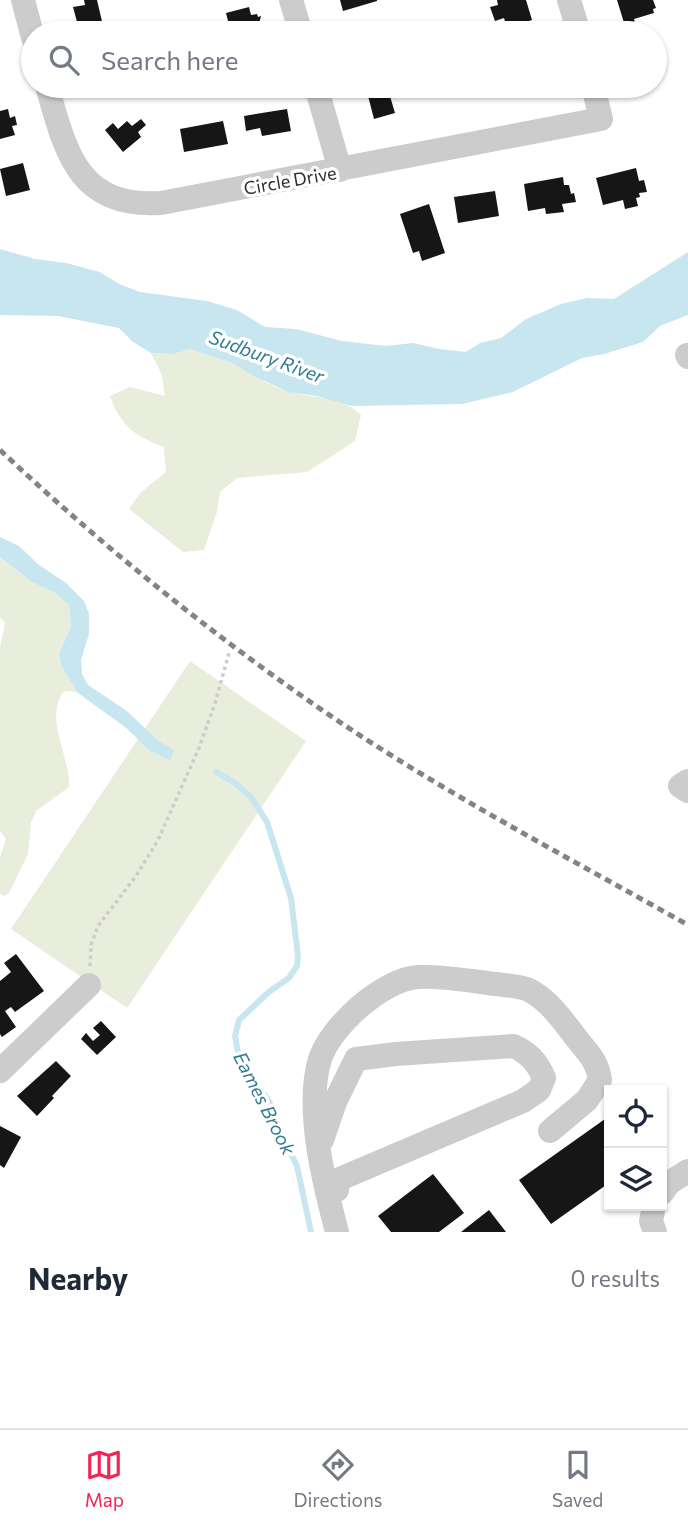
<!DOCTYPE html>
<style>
:root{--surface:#fff;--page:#f2f2f3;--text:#1f2937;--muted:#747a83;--line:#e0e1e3;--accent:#f32456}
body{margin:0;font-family:Commissioner,sans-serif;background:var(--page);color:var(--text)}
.controls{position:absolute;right:21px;bottom:21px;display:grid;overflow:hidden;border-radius:0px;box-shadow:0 2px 5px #0004}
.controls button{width:63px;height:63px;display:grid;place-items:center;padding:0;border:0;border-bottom:2px solid var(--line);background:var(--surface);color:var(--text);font:35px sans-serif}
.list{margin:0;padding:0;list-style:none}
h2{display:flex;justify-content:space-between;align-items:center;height:91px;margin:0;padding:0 28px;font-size:30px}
h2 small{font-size:23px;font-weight:400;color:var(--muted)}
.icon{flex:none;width:38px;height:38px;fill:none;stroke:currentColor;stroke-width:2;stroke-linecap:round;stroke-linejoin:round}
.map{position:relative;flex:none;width:688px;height:1232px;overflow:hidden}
.search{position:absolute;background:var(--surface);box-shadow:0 2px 5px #0004;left:21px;right:21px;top:21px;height:77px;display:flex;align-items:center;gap:18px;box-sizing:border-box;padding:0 24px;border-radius:38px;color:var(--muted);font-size:26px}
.sheet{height:196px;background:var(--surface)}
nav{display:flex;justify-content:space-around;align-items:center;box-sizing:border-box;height:98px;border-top:2px solid var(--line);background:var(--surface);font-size:19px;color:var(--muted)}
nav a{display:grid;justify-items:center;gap:4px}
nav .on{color:var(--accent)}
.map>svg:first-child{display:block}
.green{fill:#e8eddc}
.water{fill:#c7e6ef}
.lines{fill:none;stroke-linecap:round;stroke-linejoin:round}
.stream{stroke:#c7e6ef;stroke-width:6}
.building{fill:#161616}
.path{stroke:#ccc;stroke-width:3.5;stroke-dasharray:3.5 3.5;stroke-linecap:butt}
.minor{stroke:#ccc;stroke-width:24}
.rail{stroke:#848484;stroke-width:5;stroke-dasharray:7 5;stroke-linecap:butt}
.labels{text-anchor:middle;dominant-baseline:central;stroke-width:7;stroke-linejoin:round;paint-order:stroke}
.street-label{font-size:18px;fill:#2f2f2f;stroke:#fff}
.water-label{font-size:19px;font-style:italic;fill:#347d91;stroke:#fff}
</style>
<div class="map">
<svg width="688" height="1232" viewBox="0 0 688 1232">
<rect width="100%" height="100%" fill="#fff"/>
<path class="green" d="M190,349C204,353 219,356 232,362C251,371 268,387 290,392C315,398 342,396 361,415L355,441L307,472L237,478L220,492L217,512L204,550L183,552L129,509L140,493L166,472L164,447C135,436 121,427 110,396L130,387L165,396L162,375L151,353L174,354Z
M0,557L32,582L55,593L69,605L71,626L59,654L61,666L78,693L70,691L63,692C44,721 71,757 69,787L36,811L31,823L28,854L9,893L4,896L0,894V858L6,839L0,831V648L5,623L0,617Z
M190,661L306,741L127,1008L11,929Z"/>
<path class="water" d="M0,249L35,259L66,263L100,272L119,284L140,292L207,301L237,310L265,327L296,329L342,341L386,346L413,343L439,349L466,352L480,343L501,338L526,319L561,304L587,298L614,299L688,252V315L660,326L643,342L604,354L582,358L513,392L462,404L352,406L317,396L288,392L254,376L233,363L190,349L174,354L151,353L133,342L119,328L58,316L0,315Z
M0,537L19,546L39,565L66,583L84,601L89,614V634L81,660L82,674L88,685L127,711L157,740L174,750L170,760L149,750L125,727L78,693L61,666L59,654L71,626L69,605L55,593L32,582L0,557Z"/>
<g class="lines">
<path class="stream" d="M216,772L235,783L251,797L267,822L291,898L298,956L297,966L289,978L270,991L239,1020L235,1036L239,1058L270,1103L277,1125L297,1166L311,1232"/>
</g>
<path class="building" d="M84,0H97L104,30L80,33L73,7L85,5Z
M340,0H377V1L343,11Z
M497,0H526L532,20L507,28L504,18L495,21L490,7L498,5Z
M617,0H653L656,8L653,9L654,13L634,19L635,23L625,26Z
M249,7L251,15L257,14L258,17L261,16L259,24L254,25L256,33H231L226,13Z
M387,86L395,113L374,119L367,92Z
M8,109L10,118L15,116L17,125L12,126L15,135L0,139V111Z
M287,109L291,131L262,136L260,128L246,131L244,116Z
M141,119L146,125L138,132L141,137L123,152L105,130L113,123L118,129L127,121L132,126Z
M223,121L228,144L184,152L180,129Z
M23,163L30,190L6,196L0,169Z
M636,168L639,181L644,180L647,192L639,193L640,197L636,198L638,206L625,209L623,200L603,205L596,178Z
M563,177L564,185H569L571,194L574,193L576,202L562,204L564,212L546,214L545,208L528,211L524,184Z
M495,191L499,216L458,223L454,197Z
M429,204L445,253L422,261L419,251L413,253L400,214Z
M16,954L44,991L15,1012L11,1007L5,1011L16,1027L2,1037L0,1034V981L11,972L4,963Z
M101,1021L116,1037L97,1055L81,1039L86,1033L93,1041L100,1035L93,1028Z
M56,1061L71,1076L52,1096L54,1098L37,1116L17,1096Z
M605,1119L609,1126V1183L551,1224L519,1180Z
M0,1126L21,1137L4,1168L0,1165Z
M433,1174L464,1213L439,1232H391L378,1216Z
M489,1210L506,1232H461Z"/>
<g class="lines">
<path class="path" d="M90,966L91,945L98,926L136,876L158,840L199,748L215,703L229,653"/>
<path class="minor" d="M23,0L33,38
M291,0L301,33
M569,0L579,33
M47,86C66,153 78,208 161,203L601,119L593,86
M316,86L340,170
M687,355L688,357
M688,781L680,786L688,791
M0,1071L89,985
M322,1140L335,1102L356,1059L396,1054L513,1046C528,1052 538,1063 544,1078L539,1090L523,1101L342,1178L338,1182L337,1190
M662,1193L669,1183L688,1171
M654,1206L651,1221L655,1232
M337,1232C324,1183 305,1108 320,1059C331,1026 383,979 418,977C440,976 466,980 487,983C500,985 518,985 529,990C550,1001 563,1021 577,1039C588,1053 598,1062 600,1080L587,1100L550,1131"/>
<path class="rail" d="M0,450C97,541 200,625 309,701C429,785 560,853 688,925"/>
</g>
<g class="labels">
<g class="street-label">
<text transform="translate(290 180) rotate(-10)">Circle Drive</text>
</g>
<g class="water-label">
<text transform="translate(267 356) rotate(20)">Sudbury River</text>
<text transform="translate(265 1103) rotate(63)">Eames Brook</text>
</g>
</g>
</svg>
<div class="controls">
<button><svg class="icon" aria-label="locate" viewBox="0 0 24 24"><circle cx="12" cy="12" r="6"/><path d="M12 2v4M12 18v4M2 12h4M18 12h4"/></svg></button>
<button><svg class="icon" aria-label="layers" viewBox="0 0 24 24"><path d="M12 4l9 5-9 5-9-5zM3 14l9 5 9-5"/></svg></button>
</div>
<div class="search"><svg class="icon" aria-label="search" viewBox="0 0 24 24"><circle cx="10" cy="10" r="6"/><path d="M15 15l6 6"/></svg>Search here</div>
</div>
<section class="sheet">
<h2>Nearby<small>0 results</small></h2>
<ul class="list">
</ul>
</section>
<nav>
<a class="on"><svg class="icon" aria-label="map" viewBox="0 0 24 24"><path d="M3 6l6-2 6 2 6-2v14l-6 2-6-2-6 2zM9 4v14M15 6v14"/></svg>Map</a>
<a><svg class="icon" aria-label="directions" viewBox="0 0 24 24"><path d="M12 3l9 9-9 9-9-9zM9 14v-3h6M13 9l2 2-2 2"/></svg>Directions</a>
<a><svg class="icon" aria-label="saved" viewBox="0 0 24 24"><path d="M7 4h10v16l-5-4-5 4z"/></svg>Saved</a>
</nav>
